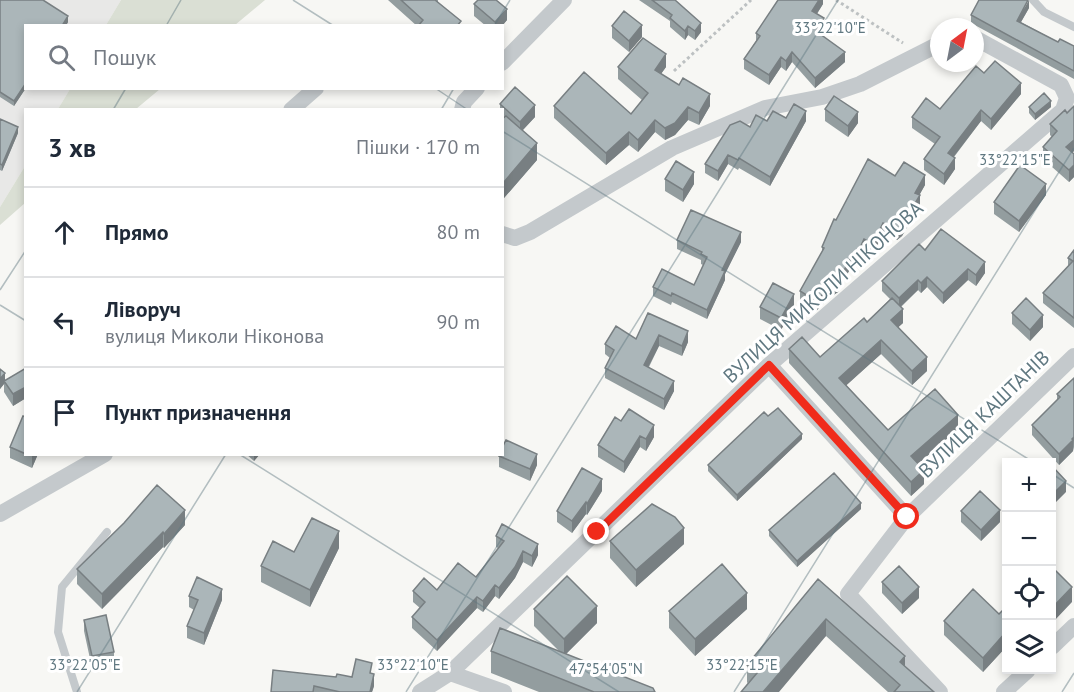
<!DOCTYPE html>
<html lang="uk">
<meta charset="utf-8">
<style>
:root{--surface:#fff;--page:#f2f2f3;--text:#1f2937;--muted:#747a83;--line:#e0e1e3}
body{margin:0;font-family:"PT Sans",sans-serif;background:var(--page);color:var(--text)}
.controls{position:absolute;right:18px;bottom:18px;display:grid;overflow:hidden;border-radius:0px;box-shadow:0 3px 9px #0003}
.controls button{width:54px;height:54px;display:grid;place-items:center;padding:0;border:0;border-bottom:2px solid var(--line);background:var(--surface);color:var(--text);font:30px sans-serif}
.compass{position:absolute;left:930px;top:18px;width:54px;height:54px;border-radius:50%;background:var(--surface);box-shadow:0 3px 9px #0003;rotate:32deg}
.stop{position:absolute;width:18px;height:18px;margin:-14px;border:4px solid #f02b1b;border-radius:50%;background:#fff}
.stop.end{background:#f02b1b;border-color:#fff;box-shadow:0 2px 6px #0008}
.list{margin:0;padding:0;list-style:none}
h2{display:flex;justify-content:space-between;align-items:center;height:78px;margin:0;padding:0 24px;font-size:26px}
h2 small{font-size:20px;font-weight:400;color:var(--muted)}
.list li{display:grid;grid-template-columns:39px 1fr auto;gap:18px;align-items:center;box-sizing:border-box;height:90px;padding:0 24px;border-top:2px solid var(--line)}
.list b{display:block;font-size:22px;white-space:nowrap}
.list p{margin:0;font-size:20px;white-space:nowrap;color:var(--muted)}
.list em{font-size:20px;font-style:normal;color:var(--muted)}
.icon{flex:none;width:33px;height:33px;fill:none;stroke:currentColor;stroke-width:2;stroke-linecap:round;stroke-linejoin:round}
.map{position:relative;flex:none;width:1074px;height:692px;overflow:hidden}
.search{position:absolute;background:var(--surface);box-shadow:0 3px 9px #0003;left:24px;top:24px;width:480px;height:66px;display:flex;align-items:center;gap:15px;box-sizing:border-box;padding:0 21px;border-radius:0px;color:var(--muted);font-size:22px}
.panel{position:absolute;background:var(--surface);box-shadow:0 3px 9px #0003;left:24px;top:108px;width:480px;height:348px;border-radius:0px}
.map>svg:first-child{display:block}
.built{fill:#e8e8e7}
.green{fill:#dadfd4}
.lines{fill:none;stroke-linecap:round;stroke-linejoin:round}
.path{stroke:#bdc1c2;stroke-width:3;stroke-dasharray:3 3;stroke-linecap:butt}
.service{stroke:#c4c9cc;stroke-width:8}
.minor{stroke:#c4c9cc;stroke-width:16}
.wall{fill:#939d9f}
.shaded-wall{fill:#787f82}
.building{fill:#abb6b9;stroke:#787f82;stroke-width:1.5}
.route{stroke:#f02b1b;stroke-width:8}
.ticks{fill:none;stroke:#607881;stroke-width:1.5;stroke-opacity:0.45}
.labels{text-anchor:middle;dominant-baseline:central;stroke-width:6;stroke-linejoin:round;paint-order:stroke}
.street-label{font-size:20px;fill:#607881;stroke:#fff}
.ticks-label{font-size:15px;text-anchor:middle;fill:#607881;stroke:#fff;stroke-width:6;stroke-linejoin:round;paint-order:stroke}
</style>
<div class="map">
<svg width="1074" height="692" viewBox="0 0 1074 692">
<rect width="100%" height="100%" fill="#f7f7f4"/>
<path class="built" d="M0,0H121L106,25L26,26V88L70,89L58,109L26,110L25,166L0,207Z"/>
<path class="green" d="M121,0H265L235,25H106Z
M70,89V88L160,89L136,109H58Z
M25,166V203L0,225V207Z"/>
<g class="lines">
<path class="path" d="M836,0L903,43
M674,71L751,0"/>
<path class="service" d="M1033,0L1044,12L1074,27
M77,692L58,632L62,587L107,532"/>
<path class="minor" d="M502,63L564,0
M291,110L316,88
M462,110L464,102L477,88
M502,234L515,238L530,232L672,148L765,108L822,97L860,84L939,44
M769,365L907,517
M0,514L105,454
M1052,647L1074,626
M450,673L504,692
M420,692L450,673L769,365L1063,110L1067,98L1061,85L975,38
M940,692L848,594L907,517L1074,356
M1004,692L1028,670"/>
</g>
<path class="wall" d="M0,0L68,22L14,106L0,97Z
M388,0H438V2L461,26H417Z
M639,0H675L701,32L695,40L688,35L685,40L670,27V21Z
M790,0H823V4L817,14L824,28L820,34L845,62L815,88L792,62L786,71L781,67L769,85L744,69V59L756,41V33Z
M474,4L507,20L502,26H486L474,16Z
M1029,8L1021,22L1058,42L1074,46V79L971,23V15Z
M612,26L642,37L629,52L612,38Z
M618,67H666L661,74L710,106L699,125L688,120L675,135L665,140L655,132L638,152L629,145L606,165L554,118V106L631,114L642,100L618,79Z
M984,73L1021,94L991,130L981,121L954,157L955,169L944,185L924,170V159L935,144L912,128V117L940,109Z
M500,104L535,117L522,131L537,160L504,198L502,197V119L504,118L502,117V110H500Z
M1074,106V151L1072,153L1074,154V177L1069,182L1043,159V147L1052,137L1050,135V124L1067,113Z
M1029,107H1051L1035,120L1029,113Z
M825,109L858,123L848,137L825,121Z
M786,118L806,121L770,186L739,168L738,170L728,164L718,181L705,173V164L750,127L767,121Z
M0,119L18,133L2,171L0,170Z
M895,176L925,185L919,195L920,205L902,236L897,240L883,233L873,254L864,249L854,271L850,269L838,292L832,296L830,295L825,302L816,311L800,301V291L822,252V247L836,220Z
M665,179L694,184L683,202L665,191Z
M1046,195L1019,232L994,214V202Z
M677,240L741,242L725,274V280L707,319L672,302L671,305L653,296V287L694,285L703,265L701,264V260L677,249Z
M925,250L985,273L976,286L968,280L943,304L927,287L921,293L918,290L901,307L903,323L898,327L927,371L912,385L881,354L846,385L888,430L958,429L918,464L924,484L911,496L789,363V349L820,357L867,322L890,299L882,291V281Z
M1074,250V328L1043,303V293L1068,266V258Z
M794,306L781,330L760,319V307Z
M648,313L688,342L682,356L659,346L649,367L674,391L664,410L605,378V368L610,358L605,354V344L636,339Z
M1012,313L1043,327L1030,341L1012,324Z
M26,368V398L13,406L4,392V383L0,389V369L5,381Z
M1074,378V447L1073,451L1059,465L1032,435V425L1057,400V394Z
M768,416L802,439L737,501L708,471V465Z
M26,417V454H38L32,468L10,458V447Z
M621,421L654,437L646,451L640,447L624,473L598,457V445Z
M246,454H260L254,461Z
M499,456L537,465L530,481L499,467Z
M602,491L587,515L586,514L572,533L557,522V511Z
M861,509L797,567L769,536V530Z
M961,511L1000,522L981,541L961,522Z
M124,523L185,525L164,548L163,547L102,609L77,584V569Z
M496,536L538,555L532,567L523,562L515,578L499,599L495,596L483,612L477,608L437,651L412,628V617L420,608L413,602V591L437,590L476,577L498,548L496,547Z
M610,541L684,544L636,587L610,558Z
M339,548L310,607L261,582V566L294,552Z
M818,579L905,667L934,692H888L826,636L747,683V665Z
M882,582L919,598L902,614L882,593Z
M189,596L222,600L204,645L187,638V626L194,610L189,607Z
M1006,607V647L983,672L944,635V621L999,614Z
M534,609L597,623L566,654L655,692H539L491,673V651H559L534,626Z
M747,609L695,656L669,628V611Z
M84,620L114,652V663L92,668L84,631Z
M372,674L374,686L372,692H271L336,677H352Z"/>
<path class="shaded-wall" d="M819,0H823V4L812,21V11Z
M1029,0V8L1017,29V21Z
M507,9V20L502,26H495V22Z
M68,16V22L66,26H62Z
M824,18V28L816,41V31Z
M701,23V32L695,40V31Z
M642,25V37L629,52V41Z
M688,26V35L685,40V31Z
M792,52V62L786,71V61Z
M845,52V62L815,88V78Z
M666,54V67L655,82V70Z
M781,57V67L769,85V75Z
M26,83V88L14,106V101Z
M1021,83V94L991,130V119Z
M710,94V106L699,125V113Z
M1051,101V107L1035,120V114Z
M535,105V117L520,133V122Z
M688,107V120L675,135L665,140V128Z
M981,110V121L948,164V153Z
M806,111V121L770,186V177Z
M858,112V123L848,137V126Z
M655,120V132L638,152V140Z
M18,127V133L2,171V165Z
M629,132V145L606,165V153Z
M1074,140V151L1066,159V147Z
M537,143V160L504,198V182Z
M728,155V164L718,181V171Z
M955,158V169L944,185V174Z
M1074,165V177L1069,182V170Z
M694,172V184L683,202V190Z
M925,175V185L915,203V193Z
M1046,184V195L1019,232V221Z
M920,195V205L902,236L897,240V230Z
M883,223V233L873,254V244Z
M741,232V242L725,274V280L707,319V310L722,270Z
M864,239V249L854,271V261Z
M850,259V269L838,292L832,296V286Z
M985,262V273L976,286V275Z
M968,269V280L943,304V293Z
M927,277V287L921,293V283Z
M918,280V290L899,308V298Z
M830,285V295L825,302L816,311V301Z
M794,294V306L781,330V318Z
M903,309V323L891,334V320Z
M1043,315V327L1030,341V330Z
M688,331V342L682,356V346Z
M659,335V346L644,375V365Z
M881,340V354L839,392V378Z
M927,357V371L912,385V371Z
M5,373V383L0,389V379Z
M674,381V391L664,410V399Z
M26,387V398L13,406V394Z
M958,415V429L911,470V456Z
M654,425V437L646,451V439Z
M802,434V439L737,501V495Z
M640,436V447L624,473V462Z
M1074,437L1073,451L1059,465V454Z
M33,454H38L32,468V456Z
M254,454H260L254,461Z
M537,454V465L530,481V469Z
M924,470V484L911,496V482Z
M602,479V491L587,515V504Z
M1066,481V492L1052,506V495Z
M586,502V514L572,533V521Z
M861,503V509L797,567V561Z
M185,510V525L164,548V534Z
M1000,510V522L981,541V530Z
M684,528V544L636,587V570Z
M339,531V548L310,607V590Z
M163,532V547L102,609V594Z
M538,544V555L532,567V556Z
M523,551V562L515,578L499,599V588Z
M495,585V596L483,612V601Z
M919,587V598L902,614V603Z
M1072,587V602L1055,620V626L1052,629V608Z
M222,589V600L204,645V633Z
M747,593V609L695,656V639Z
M477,597V608L437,651V640Z
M597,606V623L564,656V639Z
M826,619V636L779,692H763Z
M1006,632V647L983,672V658Z
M905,656V674L900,662Z
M374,674V686L372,692H370Z"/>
<path class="building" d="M0,0H43L68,16L62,26H26V83L14,101L0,92Z
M401,0H435L461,21L457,26H418L423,20Z
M478,0H496L507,9L495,22L474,4Z
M652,0H675L701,23L695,31L688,26L685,31L670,18L672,15Z
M778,0H819L812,11L824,18L816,31L845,52L815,78L792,52L786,61L781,57L769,75L744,59L760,36L756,33Z
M979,0H1028L1017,21L1058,42L1060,39L1074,46V71L971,15Z
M624,11L642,25L629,41L612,26Z
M643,38L666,54L655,70L679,85L683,78L710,94L699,113L688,107L675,123L665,128L655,120L638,140L629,132L606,153L554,106L584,72L631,114L648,93L618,67Z
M995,61L1021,83L991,119L981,110L948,153L955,158L944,174L924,159L940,137L912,117L926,98L940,109L976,66L984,73Z
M515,87L535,105L520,122L500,104Z
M1044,93L1051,101L1035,114L1029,107Z
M834,96L858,112L848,126L825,109Z
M794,104L806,111L770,177L739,158L738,160L728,155L718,171L705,164L730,125L740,121L750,127L756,115L767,121L773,111L786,118Z
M1074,106V140L1066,147L1074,154V165L1069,170L1043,147L1057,131L1050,124L1065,110L1067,113Z
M506,116L537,143L504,182L502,180V119Z
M0,119L18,127L2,165L0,164Z
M868,159L895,176L904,162L925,175L915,193L920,195L902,226L897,230L883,223L873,244L864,239L854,261L850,259L838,282L832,286L830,285L825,292L816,301L800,291L824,248L822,247L834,219L836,220Z
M676,161L694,172L683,190L665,179Z
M1020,165L1046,184L1019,221L994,202Z
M691,210L741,232L722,270L725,271L707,310L672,293L671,296L653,287L662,269L694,285L707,257L701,254L702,252L677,240Z
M941,229L985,262L976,275L968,269L943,293L927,277L921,283L918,280L899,298L882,281L919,244L925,250Z
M1074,250V318L1043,293L1073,261L1068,258Z
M773,283L794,294L781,318L760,307Z
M892,298L903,309L891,320L927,357L912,371L881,340L839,378L888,430L935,389L958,415L911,456L924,470L911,482L789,349L802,337L820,357L864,318L867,322Z
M1026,298L1043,315L1030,330L1012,313Z
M648,313L688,331L682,346L659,335L644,365L674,381L664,399L605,368L614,350L605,344L616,326L636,339Z
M26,368V387L13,394L4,381Z
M0,369L5,373L0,379Z
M1074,378V437L1072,439L1073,440L1059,454L1032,425L1060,397L1057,394Z
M778,408L802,434L737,495L708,465L764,412L768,416Z
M629,409L654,425L646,439L640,436L624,462L598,445L615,417L621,421Z
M23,416L26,417V454L10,447Z
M506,440L537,454L530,469L499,456L500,454H502V448Z
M1052,466L1066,481L1052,495Z
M582,468L602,479L587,504L586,502L572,521L557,511Z
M834,473L861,503L797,561L769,530Z
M157,485L185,510L164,534L163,532L102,594L77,569L124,523Z
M980,491L1000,510L981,530L961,511Z
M652,504L675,517L684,528L636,570L610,541Z
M312,518L339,531L310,590L261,566L273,541L294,552Z
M502,524L538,544L532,556L523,551L515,567L499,588L495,585L483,601L477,597L437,640L412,617L425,602L413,591L424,578L437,590L458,563L476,577L504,541L496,536Z
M722,564L747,593L695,639L669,611Z
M899,566L919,587L902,603L882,582Z
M1052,567L1072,587L1052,608L1055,611L1052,615Z
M567,576L597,606L564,639L534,609Z
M197,577L222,589L204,633L187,626L198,600L189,596Z
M818,579L905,656L900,662L934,692H894L900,685L826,619L763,692H741L757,673L747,665Z
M973,589L999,614L1006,607V632L983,658L944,621Z
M106,615L114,652L92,656L84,620Z
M500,628L653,688L655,692H594L491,651Z
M356,659L372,663L370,673L374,674L370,692H340L314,686L313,692H271L273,670L336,677L337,674L352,677Z"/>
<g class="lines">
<path class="route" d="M597,532L769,365L907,517"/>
</g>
<path class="ticks" d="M293,0L334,26M166,26L181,0M494,26L510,0M435,88L468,110M113,110L126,88M441,110L454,88M502,131L1033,462M0,290L26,250M0,305L26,321M239,454L619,692M1052,474L1074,488M77,692L226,454M406,692L838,0M734,692L1074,148M1062,692L1074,673"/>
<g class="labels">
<g class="street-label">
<text transform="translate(823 292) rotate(-42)">ВУЛИЦЯ МИКОЛИ НІКОНОВА</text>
<text transform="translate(984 414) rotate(-44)">ВУЛИЦЯ КАШТАНІВ</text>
</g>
</g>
<g class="ticks-label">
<text x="830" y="33">33°22'10"E</text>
<text x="1015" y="165">33°22'15"E</text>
<text x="85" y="670">33°22'05"E</text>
<text x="413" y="670">33°22'10"E</text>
<text x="742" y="670">33°22'15"E</text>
<text x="606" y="674">47°54'05"N</text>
</g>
</svg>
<div class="controls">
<button>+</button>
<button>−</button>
<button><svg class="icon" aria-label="locate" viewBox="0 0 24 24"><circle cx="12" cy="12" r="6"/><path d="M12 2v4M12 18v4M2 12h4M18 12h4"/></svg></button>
<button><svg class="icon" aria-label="layers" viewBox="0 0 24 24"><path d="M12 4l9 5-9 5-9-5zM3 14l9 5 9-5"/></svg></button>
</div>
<svg class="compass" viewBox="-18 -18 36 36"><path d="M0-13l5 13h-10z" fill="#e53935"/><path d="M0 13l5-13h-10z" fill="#747a83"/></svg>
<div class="stop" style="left:907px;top:517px"></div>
<div class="stop end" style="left:597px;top:532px"></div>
<div class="search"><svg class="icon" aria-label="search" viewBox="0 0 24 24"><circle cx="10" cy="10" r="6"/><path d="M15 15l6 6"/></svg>Пошук</div>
<section class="panel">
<h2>3 хв<small>Пішки · 170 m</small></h2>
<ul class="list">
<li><svg class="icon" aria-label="ahead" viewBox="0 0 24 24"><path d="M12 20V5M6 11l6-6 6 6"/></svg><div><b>Прямо</b></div><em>80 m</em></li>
<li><svg class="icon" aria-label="left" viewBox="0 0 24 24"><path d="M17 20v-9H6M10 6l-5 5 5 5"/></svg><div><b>Ліворуч</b><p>вулиця Миколи Ніконова</p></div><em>90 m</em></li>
<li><svg class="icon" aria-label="arrive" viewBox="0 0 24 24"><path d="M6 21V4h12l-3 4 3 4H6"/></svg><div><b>Пункт призначення</b></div></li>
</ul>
</section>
</div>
